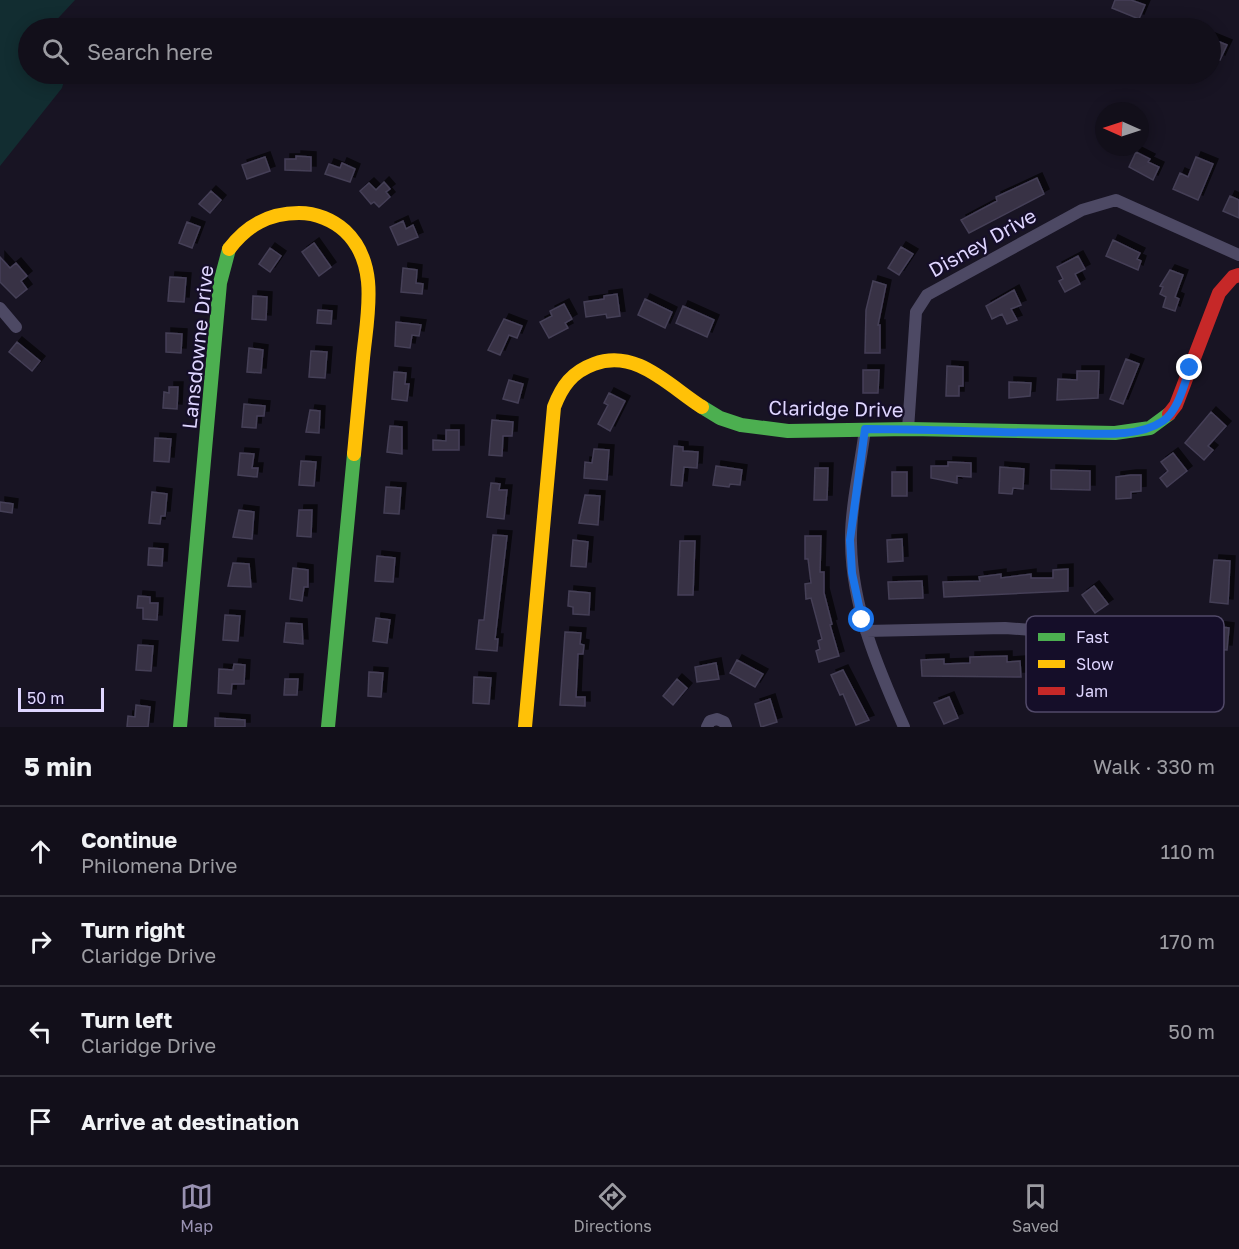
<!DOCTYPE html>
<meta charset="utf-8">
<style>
:root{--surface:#120f1a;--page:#1b1823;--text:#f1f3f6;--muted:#9c9ca2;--line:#312f39;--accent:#9992b2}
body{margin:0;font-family:"Golos Text",sans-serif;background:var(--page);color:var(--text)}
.compass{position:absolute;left:1095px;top:102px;width:54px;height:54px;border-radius:50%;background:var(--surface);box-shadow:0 3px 15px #0003;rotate:273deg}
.scale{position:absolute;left:18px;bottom:15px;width:86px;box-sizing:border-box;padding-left:6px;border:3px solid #dfd6ff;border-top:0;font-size:16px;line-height:21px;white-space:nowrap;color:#dfd6ff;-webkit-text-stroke:4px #150e29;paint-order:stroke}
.stop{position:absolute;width:18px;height:18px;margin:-14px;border:4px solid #1a73e8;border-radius:50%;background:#fff}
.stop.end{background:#1a73e8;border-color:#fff;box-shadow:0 2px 6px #0008}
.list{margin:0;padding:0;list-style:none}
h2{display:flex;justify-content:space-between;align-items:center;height:78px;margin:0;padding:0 24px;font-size:26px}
h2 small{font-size:20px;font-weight:400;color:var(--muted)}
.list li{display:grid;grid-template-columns:39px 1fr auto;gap:18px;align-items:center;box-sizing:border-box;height:90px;padding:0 24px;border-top:2px solid var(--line)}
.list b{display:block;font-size:22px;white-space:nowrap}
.list p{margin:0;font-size:20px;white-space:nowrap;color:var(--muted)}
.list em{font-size:20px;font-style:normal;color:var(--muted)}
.icon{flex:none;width:33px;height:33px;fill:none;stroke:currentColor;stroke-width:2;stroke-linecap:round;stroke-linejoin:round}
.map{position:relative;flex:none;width:1239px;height:727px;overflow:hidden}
.search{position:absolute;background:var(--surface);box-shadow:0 3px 15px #0003;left:18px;right:18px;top:18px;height:66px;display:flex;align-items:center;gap:15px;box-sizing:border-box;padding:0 21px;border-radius:33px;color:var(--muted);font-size:22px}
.sheet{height:438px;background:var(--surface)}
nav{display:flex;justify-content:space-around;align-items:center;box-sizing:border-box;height:84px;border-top:2px solid var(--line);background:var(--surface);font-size:16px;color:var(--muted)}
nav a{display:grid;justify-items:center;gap:3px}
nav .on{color:var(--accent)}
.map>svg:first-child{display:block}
.green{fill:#122d31}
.building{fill:#383245;stroke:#453f57;stroke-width:1.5;filter:url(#shadow)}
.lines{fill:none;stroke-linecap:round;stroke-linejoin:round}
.street{stroke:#4d4964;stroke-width:12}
.fast{stroke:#4caf50;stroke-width:14}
.slow{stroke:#ffc107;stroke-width:14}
.jam{stroke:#c62828;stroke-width:14}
.route{stroke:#1a73e8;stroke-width:8}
.labels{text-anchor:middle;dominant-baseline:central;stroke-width:4.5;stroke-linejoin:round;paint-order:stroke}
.street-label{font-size:20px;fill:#dfd6ff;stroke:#150e29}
.key{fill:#150e29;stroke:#524a69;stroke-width:1.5}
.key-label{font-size:16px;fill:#dfd6ff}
</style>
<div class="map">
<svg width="1239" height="727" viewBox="0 0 1239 727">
<defs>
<filter id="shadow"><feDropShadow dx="5" dy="-5" stdDeviation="0" flood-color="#0009"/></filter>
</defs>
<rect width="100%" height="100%" fill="#181423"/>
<path class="green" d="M0,0H75L49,28H28V74H66L62,88L0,166Z"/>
<path class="building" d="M1115,0H1131L1145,5L1139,19L1112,8Z
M1210,38L1227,45L1220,60L1210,55Z
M1136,152L1150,159L1148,162L1159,167L1153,180L1129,167Z
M296,156L311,157V171L285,170V159H296Z
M265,157L270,171L247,179L242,165Z
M1196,157L1213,164L1198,200L1173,189L1180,173L1188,177Z
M342,163L355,169L350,182L325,174L329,164L340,168Z
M1037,178L1044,194L969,233L961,220L997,201L996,197Z
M384,182L390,189L386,192L390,197L379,207L374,202L371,204L360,191L369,183L376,190Z
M211,191L221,200L210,213L199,204Z
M1230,196L1239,200V218L1223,211Z
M403,221L406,229L413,225L418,237L398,245L390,227Z
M187,222L200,227L192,248L179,243Z
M1113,240L1140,253L1137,259L1141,261L1138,270L1106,256Z
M314,243L331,267L319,276L302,252Z
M901,247L913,254L899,275L888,268Z
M270,248L281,256L270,272L259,264Z
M1078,256L1085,269L1075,274L1080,284L1065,292L1059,281L1063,279L1057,267Z
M0,257L10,268L16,263L27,276L21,281L27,289L16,298L0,282Z
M403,268L417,270L416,283L423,284L422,294L401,292Z
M1170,270L1183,275L1175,297L1179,299L1175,311L1163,307L1166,297L1160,294L1163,287L1160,286Z
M170,277L186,278L184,302L168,301Z
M873,281L886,285L878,325H880V353H865L866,310Z
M1014,290L1021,305L1011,309L1017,320L1007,324L1002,314L992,319L986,306Z
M617,294L620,316L607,318L606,314L586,317L584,302L604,299V296Z
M253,296L267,297L266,320L252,319Z
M645,299L672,312L665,328L638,315Z
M564,304L572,319L565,323L568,328L549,338L540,322L552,316L550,311Z
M683,306L714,320L707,337L676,323Z
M318,310L332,311L331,324L317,323Z
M504,319L522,326L517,338L509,335L500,355L488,350Z
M396,322L421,325L419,336L412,335L410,348L395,346Z
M166,333L182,334L181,353L166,352Z
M17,342L40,361L32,371L9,352Z
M249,348L263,350L261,373L247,372Z
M311,351L327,352L325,378L309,377Z
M1126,359L1139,364L1123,404L1110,399Z
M947,366L963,367V386H959V396H946Z
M863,370H879L878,393H863Z
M1077,371H1099L1098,398L1057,400L1058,379L1077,380Z
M394,372L406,373L405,384H409L407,401L392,399Z
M509,380L523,384L518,403L503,399Z
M1009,382L1031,383L1030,396L1009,398Z
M169,387H178L177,409L163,408L164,392L169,393Z
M609,393L625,401L610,431L598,424L608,405L604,403Z
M244,404L265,406L264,416H257L256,428L242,427Z
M310,410L320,411L319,433L306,432Z
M1211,412L1226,426L1208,446L1213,450L1204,460L1185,443Z
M492,420L513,422L512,436H503L502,456L489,455Z
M390,426L402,427V454L387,452Z
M446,430H459V450H433V440L446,441Z
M155,438L171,439L169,462L154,461Z
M674,446L683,447V451L698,452L697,468L684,467L682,486L671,485Z
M594,449L609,450L607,480L584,478L585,462L592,463Z
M240,453L254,454L252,468H258L257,477L238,475Z
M1173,453L1187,471L1167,487L1160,478L1168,471L1161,462Z
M301,461L316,462L314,486L299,485Z
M948,462L971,463V477L957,476V483L931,478V466H948Z
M716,466L742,470L740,485L730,484L729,487L713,485Z
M1000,467L1024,469L1023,489L1013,488L1012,494L999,493Z
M815,468H828L827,500H814Z
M1051,470L1090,471V490L1051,489Z
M892,472H907V496H892Z
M1131,475H1141V491L1131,492V498L1116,499V477Z
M491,483L500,484L499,490H507L504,519L487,517Z
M386,487L401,488L399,514L384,513Z
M152,492L167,494L165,516H161L160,524L149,523Z
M585,495L600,496L598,525L579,523Z
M0,502L13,504L12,513L0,511Z
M239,510L254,512L252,539L233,537Z
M299,510H312L311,537L297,536Z
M493,535L507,536L495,639H498L497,651L476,649L479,620H484Z
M805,536H821L820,572H824V593L832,624L830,625L839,656L819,662L816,651L820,649L818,641L822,639L811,598L806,599L805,584L811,583L808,559H805Z
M902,539L903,561L888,562L887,540Z
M573,540L588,542L586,567L571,566Z
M680,541H695L693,595H678Z
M149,548L163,549L162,566L148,565Z
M377,556L395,558L393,582L375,581Z
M1214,560L1230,561L1228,604L1210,602Z
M233,563L249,564L251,587L228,586Z
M293,568L308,570V587H304L302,601L290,599Z
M1068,569V591L944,597L943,582L980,581L979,577L1001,574V578L1031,574V578H1053V570Z
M922,581L923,598L889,599L888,582Z
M1094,586L1108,604L1095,613L1082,595Z
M569,591L590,593L589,615L573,614V607L568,606Z
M138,596L150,597V603H158L157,620L143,619V608H137Z
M225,615L240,616L238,641L223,640Z
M376,618L390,620L387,643L373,641Z
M286,623L302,624L303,644L284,642Z
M1214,626L1229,628L1227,650L1212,649Z
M565,632L581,633L580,644L584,645L583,654H578L576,697H585V706L560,705Z
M138,645L153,646L151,671L136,670Z
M1007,656V662L1020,661L1021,677L922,676L921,660L944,659V664L970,663V657Z
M737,660L763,674L755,687L730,673Z
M716,663L719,679L697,682L695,667Z
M234,664L245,665L244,684H232L231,694L218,693L219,669L233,670Z
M843,670L869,720L856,725L843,694L840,695L831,675Z
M369,672L383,673L381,697L368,696Z
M474,677L491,678L489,704L473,703Z
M285,679H298L297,695H284Z
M677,679L687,688L673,705L663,696Z
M949,697L958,718L944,724L934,703Z
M770,699L777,722L761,727L755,704Z
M136,705L150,707L148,727H127L128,716L135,717Z
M215,718L245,720V727H215Z"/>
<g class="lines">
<path class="street" d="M0,308L16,327
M865,429C861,463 850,509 851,543C852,608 878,668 904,727
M908,429L916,312L927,295L1082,210L1116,200L1239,255
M1046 637a8 8 0 1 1 16 0a8 8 0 1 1-16 0Z
M866,631L1005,628L1032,630L1047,634
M707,727L710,721L717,719L724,722L726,727"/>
<path class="fast" d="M702,407L720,418L741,425L788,431L909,429L1115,433L1150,428L1169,414
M180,727L220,283L229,249
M328,727L354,454"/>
<path class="slow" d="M229,249C247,225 269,213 299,213C316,213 333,220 345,231C380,264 367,316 363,358C360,390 357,422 354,454
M525,727L554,407C562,386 572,372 594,364C636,348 669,386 702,407"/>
<path class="jam" d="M1169,414L1176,405L1219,293L1233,277L1239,275"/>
</g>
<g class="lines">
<path class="route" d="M862,620L852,573L850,540L865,429C932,429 997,433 1064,433C1094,433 1136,439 1163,421C1178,411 1184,385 1190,368"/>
</g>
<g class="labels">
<g class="street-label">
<text transform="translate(982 242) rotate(-29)">Disney Drive</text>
<text transform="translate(197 347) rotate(-84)">Lansdowne Drive</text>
<text transform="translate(836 408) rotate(1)">Claridge Drive</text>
</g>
</g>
<rect x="1026" y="616" width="198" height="96" rx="9" class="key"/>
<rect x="1038" y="633" width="27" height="8" fill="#4caf50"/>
<rect x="1038" y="660" width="27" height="8" fill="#ffc107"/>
<rect x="1038" y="687" width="27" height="8" fill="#c62828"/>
<g class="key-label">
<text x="1076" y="643">Fast</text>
<text x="1076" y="670">Slow</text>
<text x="1076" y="697">Jam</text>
</g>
</svg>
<svg class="compass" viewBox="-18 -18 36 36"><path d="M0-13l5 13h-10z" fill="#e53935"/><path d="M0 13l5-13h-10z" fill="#9c9ca2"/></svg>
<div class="scale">50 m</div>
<div class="stop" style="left:862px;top:620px"></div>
<div class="stop end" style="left:1190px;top:368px"></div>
<div class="search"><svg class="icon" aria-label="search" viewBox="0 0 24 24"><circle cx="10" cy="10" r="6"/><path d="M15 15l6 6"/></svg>Search here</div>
</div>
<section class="sheet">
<h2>5 min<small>Walk · 330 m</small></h2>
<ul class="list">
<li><svg class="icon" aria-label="ahead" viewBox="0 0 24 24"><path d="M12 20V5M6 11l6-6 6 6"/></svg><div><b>Continue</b><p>Philomena Drive</p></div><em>110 m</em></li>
<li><svg class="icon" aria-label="right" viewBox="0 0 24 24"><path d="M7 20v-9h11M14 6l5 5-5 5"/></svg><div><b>Turn right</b><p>Claridge Drive</p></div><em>170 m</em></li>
<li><svg class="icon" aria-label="left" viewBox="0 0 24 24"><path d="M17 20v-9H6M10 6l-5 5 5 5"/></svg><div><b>Turn left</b><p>Claridge Drive</p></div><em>50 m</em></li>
<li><svg class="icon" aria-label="arrive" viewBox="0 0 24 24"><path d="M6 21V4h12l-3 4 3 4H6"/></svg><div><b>Arrive at destination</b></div></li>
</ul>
</section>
<nav>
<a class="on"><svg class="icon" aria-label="map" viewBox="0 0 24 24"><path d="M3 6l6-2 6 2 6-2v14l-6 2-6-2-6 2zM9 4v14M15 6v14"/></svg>Map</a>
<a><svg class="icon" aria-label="directions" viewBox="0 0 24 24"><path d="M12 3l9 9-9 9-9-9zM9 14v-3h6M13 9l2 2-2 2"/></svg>Directions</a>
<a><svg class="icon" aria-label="saved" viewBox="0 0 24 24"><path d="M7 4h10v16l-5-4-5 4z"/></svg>Saved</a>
</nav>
